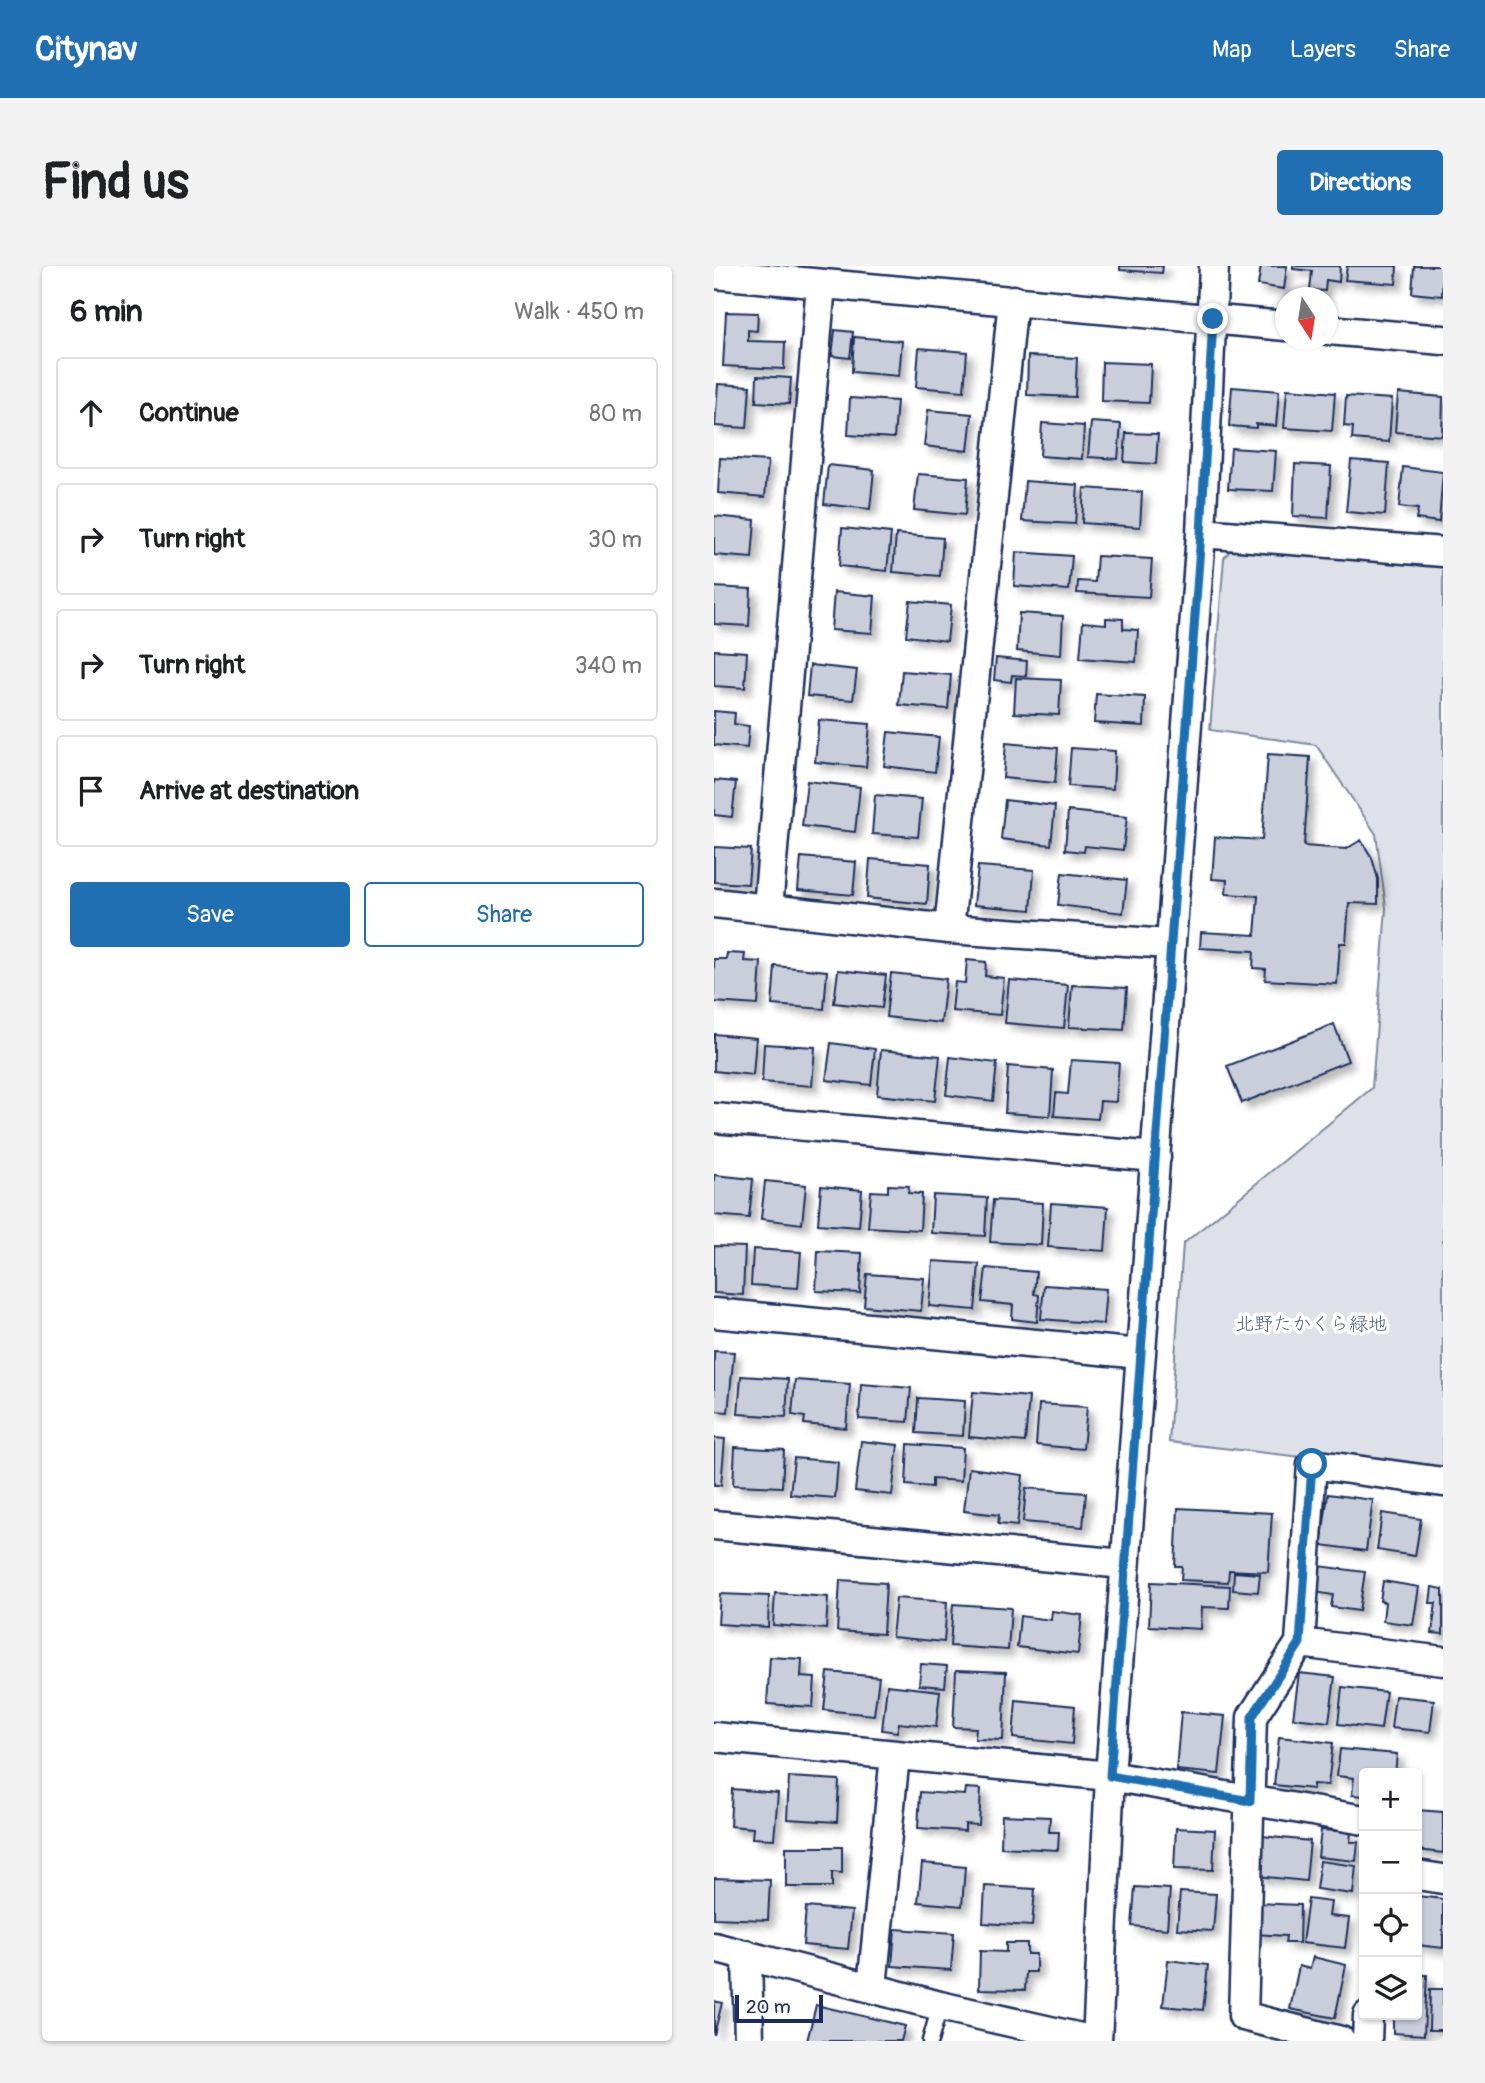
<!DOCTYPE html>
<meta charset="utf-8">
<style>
:root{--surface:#fff;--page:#f2f2f2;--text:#202124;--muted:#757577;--line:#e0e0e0;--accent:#1f6fb2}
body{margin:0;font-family:Pangolin,"Klee One",sans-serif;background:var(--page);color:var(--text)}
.controls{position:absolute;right:21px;bottom:21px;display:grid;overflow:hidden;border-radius:7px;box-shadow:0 2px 5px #0004}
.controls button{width:63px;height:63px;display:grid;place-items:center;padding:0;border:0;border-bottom:2px solid var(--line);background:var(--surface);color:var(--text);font:35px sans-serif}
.compass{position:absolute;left:561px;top:21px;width:63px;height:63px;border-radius:50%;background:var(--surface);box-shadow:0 2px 5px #0004;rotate:168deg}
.scale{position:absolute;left:21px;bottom:18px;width:88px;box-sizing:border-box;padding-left:7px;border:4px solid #1b2f5e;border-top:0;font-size:19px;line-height:24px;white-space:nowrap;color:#1b2f5e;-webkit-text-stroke:5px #fff;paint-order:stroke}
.stop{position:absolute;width:21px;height:21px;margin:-16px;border:5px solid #1f6fb2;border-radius:50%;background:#fff}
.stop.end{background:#1f6fb2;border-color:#fff;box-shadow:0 2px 7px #0008}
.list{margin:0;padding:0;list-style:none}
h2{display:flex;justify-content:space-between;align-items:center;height:91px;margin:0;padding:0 28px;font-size:30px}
h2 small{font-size:23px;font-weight:400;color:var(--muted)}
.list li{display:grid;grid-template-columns:46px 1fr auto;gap:21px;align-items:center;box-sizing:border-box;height:112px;margin:0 14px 14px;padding:0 14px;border:2px solid var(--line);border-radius:7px}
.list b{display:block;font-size:26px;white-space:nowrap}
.list em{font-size:23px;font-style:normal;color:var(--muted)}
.actions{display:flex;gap:14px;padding:21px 28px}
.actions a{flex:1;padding:16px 0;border:2px solid var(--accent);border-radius:7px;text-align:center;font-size:24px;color:var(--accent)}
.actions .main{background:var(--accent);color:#fff}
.icon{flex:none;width:38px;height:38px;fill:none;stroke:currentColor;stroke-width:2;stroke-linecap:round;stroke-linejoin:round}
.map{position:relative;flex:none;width:729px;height:1775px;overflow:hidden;border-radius:7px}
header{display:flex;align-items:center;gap:42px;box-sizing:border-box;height:98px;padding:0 35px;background:var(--accent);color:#fff}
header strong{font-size:33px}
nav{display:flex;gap:38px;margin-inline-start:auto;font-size:24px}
.intro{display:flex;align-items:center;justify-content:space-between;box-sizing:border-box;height:168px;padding:0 42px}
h1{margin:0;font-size:49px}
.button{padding:18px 32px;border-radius:7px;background:var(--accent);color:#fff;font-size:24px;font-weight:700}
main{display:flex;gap:42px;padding:0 42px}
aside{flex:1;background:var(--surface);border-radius:7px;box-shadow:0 2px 5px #0004}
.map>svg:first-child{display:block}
.green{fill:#dee1e7;stroke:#7c88a2;stroke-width:2}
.building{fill:#caceda;stroke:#1b2f5e;stroke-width:2;filter:url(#shadow)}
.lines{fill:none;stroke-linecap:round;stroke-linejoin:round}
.service-casing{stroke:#1b2f5e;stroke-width:19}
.minor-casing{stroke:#1b2f5e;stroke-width:33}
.service{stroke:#fff;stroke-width:14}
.minor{stroke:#fff;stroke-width:28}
.route{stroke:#1f6fb2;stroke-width:9}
.labels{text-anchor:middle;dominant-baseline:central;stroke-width:7;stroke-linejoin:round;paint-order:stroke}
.park-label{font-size:19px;fill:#4c5c80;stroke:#fff}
</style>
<header>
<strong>Citynav</strong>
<nav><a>Map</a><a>Layers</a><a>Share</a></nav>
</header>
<div class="intro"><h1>Find us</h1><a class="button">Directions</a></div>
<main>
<aside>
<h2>6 min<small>Walk · 450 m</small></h2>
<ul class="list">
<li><svg class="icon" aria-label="ahead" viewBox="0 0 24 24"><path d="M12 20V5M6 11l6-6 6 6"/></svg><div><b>Continue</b></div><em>80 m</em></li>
<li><svg class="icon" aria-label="right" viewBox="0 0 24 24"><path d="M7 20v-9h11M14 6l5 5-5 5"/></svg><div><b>Turn right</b></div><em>30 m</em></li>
<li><svg class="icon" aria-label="right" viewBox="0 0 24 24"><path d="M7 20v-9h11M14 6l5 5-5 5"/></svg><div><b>Turn right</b></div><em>340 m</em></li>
<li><svg class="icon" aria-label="arrive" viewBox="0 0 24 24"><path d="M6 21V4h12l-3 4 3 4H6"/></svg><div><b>Arrive at destination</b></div></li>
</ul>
<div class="actions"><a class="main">Save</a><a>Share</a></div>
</aside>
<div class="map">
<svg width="729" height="1775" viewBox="0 0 729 1775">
<defs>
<filter id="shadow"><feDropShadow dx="6" dy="6" stdDeviation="3.5" flood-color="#0004"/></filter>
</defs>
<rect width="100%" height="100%" fill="#fff"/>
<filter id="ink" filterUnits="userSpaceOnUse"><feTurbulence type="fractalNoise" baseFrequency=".0143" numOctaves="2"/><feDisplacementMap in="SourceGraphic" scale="14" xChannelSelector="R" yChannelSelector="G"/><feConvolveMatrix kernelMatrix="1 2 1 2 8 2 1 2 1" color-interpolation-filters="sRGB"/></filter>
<g filter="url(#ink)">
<path class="green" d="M518,282L729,301V1207L455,1176L469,978L658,822L672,642L662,568L602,479L496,464L510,292Z"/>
<path class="building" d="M406,0H449L448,7L406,4Z
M547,0H573L570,23L544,19Z
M579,0H626L625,16L612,14L611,25L596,24L598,5L579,3Z
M633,0H683L682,18L631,14Z
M700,0H729L728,30L698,27Z
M12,46L44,47L43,65L34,64V75L71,76L70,103L9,100Z
M121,64L139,66L136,92L118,90Z
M140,71L188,75L185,110L138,106Z
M205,82L253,86L250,125L202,121Z
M314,90L363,92L361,131L313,129Z
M388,96L437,98L435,137L387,135Z
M43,110L77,112L75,138L42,136Z
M4,118L36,120L33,162L1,160Z
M518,121L565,125L562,160L542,158V162L515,160Z
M573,123L621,127L618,165L570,162Z
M684,127L729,131L728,170L681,166Z
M632,130L678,133L675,176L638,173L639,161L630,160Z
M136,132L183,135L180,172L134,169Z
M214,144L258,148L254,185L210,180Z
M377,156L407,158L404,193L374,191Z
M328,157L370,160L368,193L326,190Z
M412,167L444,168L442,198L410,196Z
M517,182L562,185L559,225L514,223Z
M6,192L54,195L51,231L4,227Z
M637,194L675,197L671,249L632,246Z
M581,198L617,200L614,252L579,250Z
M114,199L160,204L156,243L110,238Z
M689,201L729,206L725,256L702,253L704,243L685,241Z
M204,208L254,212L251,249L200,244Z
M311,215L364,219L361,258L308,255Z
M370,222L428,226L426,261L368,257Z
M0,250L41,254L38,292L0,289Z
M128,262L177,267L173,305L125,300Z
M182,268L229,272L226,310L179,306Z
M302,286L358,290L355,324L300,320Z
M383,290L438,293L435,331L363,327L364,315L381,316Z
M0,321L37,323L35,360L0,358Z
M120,326L161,330L158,367L117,364Z
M196,335L237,339L233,375L192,370Z
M305,347L349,350L347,389L303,385Z
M392,352L409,353V363L424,364L422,396L366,392L369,356L392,358Z
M0,384L33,386L31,422L0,420Z
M282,392L313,395L312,410L298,409L297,416L280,414Z
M96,399L143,404L139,434L93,430Z
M188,405L237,409L234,443L185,439Z
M302,412L347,414L345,449L300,447Z
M382,428L431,431L430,460L380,457Z
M0,445L21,447L20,458L35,460L33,482L0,479Z
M105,454L156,458L152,501L101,496Z
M174,466L225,471L221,506L170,500Z
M292,477L344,482L341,517L289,512Z
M357,482L401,485L399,523L354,520Z
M554,488L596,491L590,580L632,583L647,574L658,592L664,613V638L635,637L632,677H626L623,718L551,714L552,703L539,702L540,685L486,682L487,666L541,669L544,630L512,628L513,614L498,613L501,571L548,574Z
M0,514L22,516L18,551L0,549Z
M93,515L146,521L141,566L88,560Z
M161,529L208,533L204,571L158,568Z
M291,534L341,540L337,579L287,573Z
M354,545L413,551L409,584L371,580L370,586L351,584Z
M0,581L37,583L34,618L0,616Z
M87,591L142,596L139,629L84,624Z
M156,593L216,598L213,638L153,632Z
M264,600L320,604L317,644L260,639Z
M348,607L413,614L409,647L344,639Z
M13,687L31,688L30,695L47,696L44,739L0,736V693H12Z
M253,694L272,696L271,710L290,712L286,749L238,745L241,716L251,717Z
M61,700L113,705L110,743L58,739Z
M124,704L172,709L168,742L120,737Z
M177,707L232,713L227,757L172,751Z
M295,714L354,719L350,762L291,757Z
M358,719L413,722L410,764L355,761Z
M620,758L634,795L528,837L513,800Z
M0,768L42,772L39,809L0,805Z
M117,777L161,783L157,819L112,814Z
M50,778L101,781L98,820L48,816Z
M167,784L226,790L221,835L163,829Z
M236,791L283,797L279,835L232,829Z
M357,794L405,797L402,836L386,835L384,853L340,850L342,827L354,828Z
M294,800L339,804L336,850L291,847Z
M0,909L39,913L35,952L0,949Z
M51,915L92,919L88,958L47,953Z
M174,919L195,920L194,927L208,928L206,964L154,961L157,925L174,926Z
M107,920L148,924L145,961L104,958Z
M219,929L273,932L271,970L217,967Z
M279,934L329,937L327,979L276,976Z
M337,937L394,941L391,985L334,981Z
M0,980L31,981L29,1029L0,1027Z
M39,983L87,986L84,1022L37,1019Z
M104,985L148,987L146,1027L102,1025Z
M219,995L265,998L261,1044L215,1040Z
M272,1002L322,1006L320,1028L325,1029L323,1056L298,1053L299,1039L268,1036Z
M153,1008L210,1012L207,1045L150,1040Z
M330,1019L392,1023L389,1058L327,1053Z
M0,1085L20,1086L14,1146L0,1145Z
M27,1110L74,1113L72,1151L24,1148Z
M81,1114L136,1118L132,1162L90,1158L91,1151L78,1149Z
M147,1118L197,1122L194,1156L145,1153Z
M259,1126L315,1131L311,1176L255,1171Z
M204,1132L251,1135L249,1170L202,1167Z
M325,1138L373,1141L369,1183L322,1179Z
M0,1172L11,1173L7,1219H0Z
M147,1175L184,1179L178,1229L141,1225Z
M194,1178L249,1182L247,1215L218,1213V1221L192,1219Z
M21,1181L70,1184L68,1221L19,1219Z
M80,1192L124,1196L121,1232L76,1228Z
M255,1202L309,1209L303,1260L284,1258L285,1249L250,1245Z
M312,1222L372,1227L369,1261L309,1256Z
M614,1228L659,1234L652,1285L607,1279Z
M464,1242L558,1247L554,1306L515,1304L514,1316L467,1314L468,1300H461Z
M668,1247L707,1253L701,1290L663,1284Z
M605,1300L651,1306L645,1345L617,1341L619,1329L601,1326Z
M520,1306L546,1308L544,1326L519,1324Z
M126,1314L172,1317L169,1368L123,1365Z
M669,1315L705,1321L699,1359L669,1355L671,1336L666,1335Z
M437,1316L516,1320L515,1342L488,1341L487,1363L435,1360Z
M718,1321L729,1323V1368L718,1367L722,1337H716Z
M61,1327L114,1331L112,1363L59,1359Z
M6,1328L55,1330L54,1361L4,1358Z
M182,1332L233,1336L230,1376L178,1371Z
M239,1338L297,1342L294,1384L236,1380Z
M338,1345L368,1349L364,1388L303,1381L306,1350L337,1354Z
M56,1391L88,1393L87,1411L101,1412L99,1441L53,1438Z
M207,1398L233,1400L231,1421L205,1419Z
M242,1404L292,1406L289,1474L261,1473L262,1462L239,1461Z
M114,1406L165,1411L160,1449L110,1444Z
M585,1407L621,1411L615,1456L579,1452Z
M173,1419L226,1425L222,1461L185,1457L183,1466L168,1464Z
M628,1421L672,1426L667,1463L624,1458Z
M681,1430L720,1434L716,1466L677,1462Z
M302,1434L361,1440L358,1478L299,1472Z
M467,1446L511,1450L505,1508L462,1504Z
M565,1471L619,1477L614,1519L599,1518V1523L560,1519Z
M626,1483L683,1488L681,1507H650V1530L638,1529L640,1512L623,1510Z
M75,1511L125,1514L123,1556L73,1553Z
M252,1522L267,1523L265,1559L251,1558V1565L204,1562L206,1526L251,1529Z
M18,1523L64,1527L60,1573L38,1572L39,1562L16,1560Z
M703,1544L729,1546V1587L703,1584Z
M288,1549L336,1551L335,1566H345L344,1584L287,1581Z
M462,1562L501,1564L499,1604L460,1603Z
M607,1564L637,1566L636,1576H644L642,1595L604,1591Z
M548,1570L596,1575L592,1615L543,1610Z
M72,1581H128V1607L118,1606V1621H72Z
M606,1595L642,1600L639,1628L602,1623Z
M208,1597L251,1601L248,1640L204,1636Z
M0,1612L56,1614L54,1654L0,1652Z
M271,1620L321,1623L318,1660L269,1657Z
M421,1621L456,1623L453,1663L418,1660Z
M466,1626L502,1628L499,1665L463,1663Z
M703,1630L729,1633V1682L703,1679Z
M594,1633L617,1636L615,1650L635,1652L631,1682L588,1677Z
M542,1637L586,1639L585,1677H571L572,1670L541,1668Z
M92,1641L138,1645L134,1683L89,1679Z
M181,1663L240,1667L237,1704L178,1700Z
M292,1677H313V1688H322V1706H312L311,1724L265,1723L266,1685L292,1686Z
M599,1691L632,1699L621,1752L576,1743L585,1700L596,1703Z
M454,1694L494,1699L489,1744L449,1740Z
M703,1709H713L710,1769L679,1767V1749H703Z
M716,1723H729V1764H715Z
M0,1735L8,1737L0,1769Z
M102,1739L191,1760L187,1775H93Z"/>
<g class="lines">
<g class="service-casing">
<path id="service" d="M216,1775L226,1740"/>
</g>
<g class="minor-casing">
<path id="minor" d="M0,8L572,60
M614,64L729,74
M487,267L729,286
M0,637L235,663L455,678
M54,642L107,18
M235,663L299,34
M0,852L442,891
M0,1047L427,1088
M0,1259L410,1298
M586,1377L729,1395
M0,1471L396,1510L650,1554
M703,1609L729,1613
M0,1681L226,1740L380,1775
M33,1689L35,1775
M158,1721L181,1489
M383,1775L396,1510L487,267L500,0
M627,1775L529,1750L538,1451L586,1377L598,1198L729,1216
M653,1775L654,1749"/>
</g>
<use href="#service" class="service"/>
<use href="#minor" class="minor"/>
</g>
</g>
<g class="lines" filter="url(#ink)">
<path class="route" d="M499,53L487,267L396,1510L536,1535L538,1451L586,1377L598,1198"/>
</g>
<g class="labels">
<g class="park-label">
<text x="597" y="1058">北野たかくら緑地</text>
</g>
</g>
</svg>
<div class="controls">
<button>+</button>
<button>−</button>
<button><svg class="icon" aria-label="locate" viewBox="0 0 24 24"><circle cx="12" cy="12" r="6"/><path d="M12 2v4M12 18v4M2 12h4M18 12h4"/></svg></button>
<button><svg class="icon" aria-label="layers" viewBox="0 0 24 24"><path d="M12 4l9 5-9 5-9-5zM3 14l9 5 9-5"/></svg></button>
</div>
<svg class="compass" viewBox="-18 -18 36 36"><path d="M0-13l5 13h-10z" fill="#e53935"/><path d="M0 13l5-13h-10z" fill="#757577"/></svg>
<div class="scale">20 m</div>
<div class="stop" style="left:598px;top:1198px"></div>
<div class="stop end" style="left:499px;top:53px"></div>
</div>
</main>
